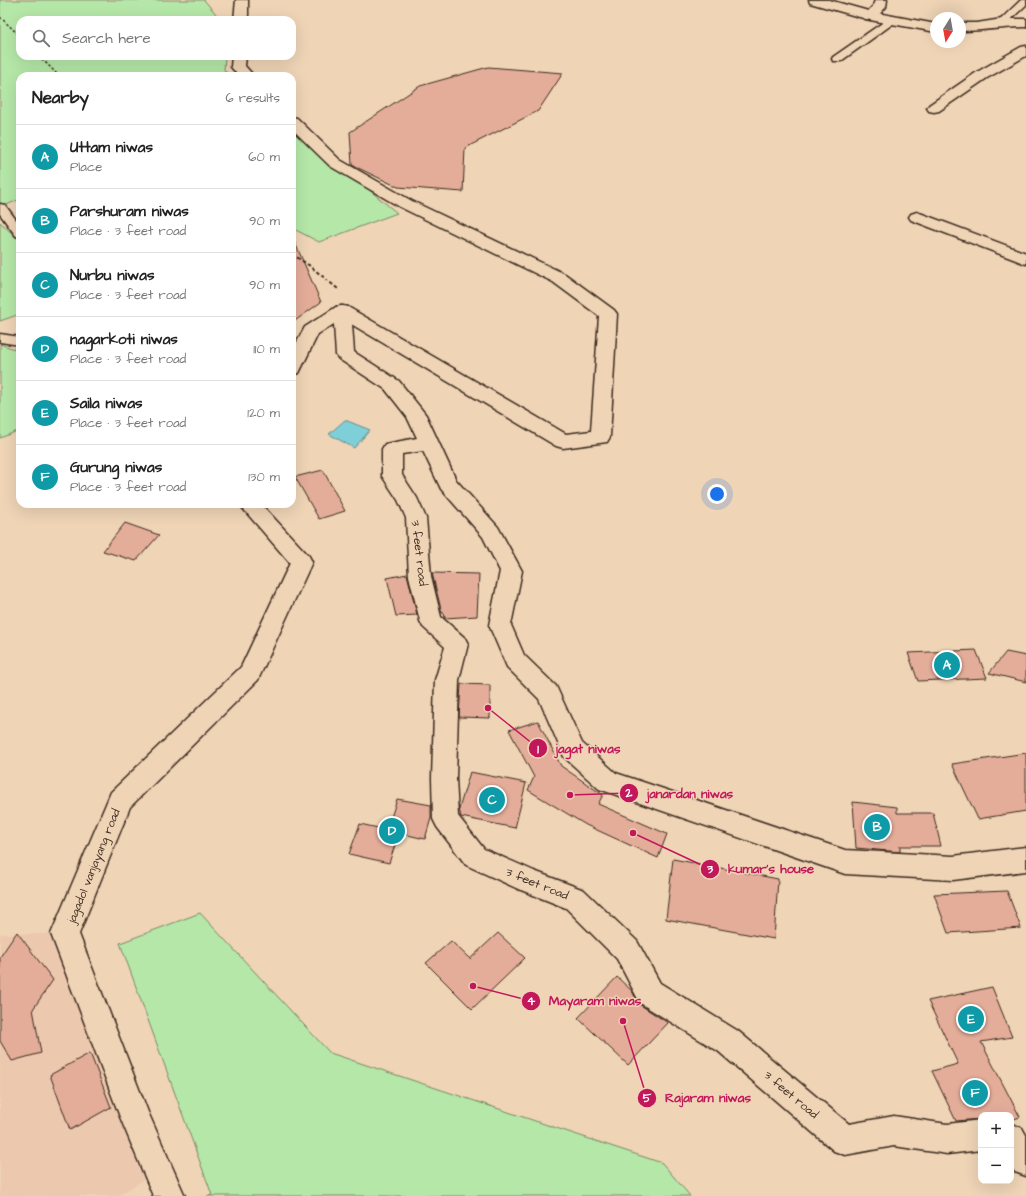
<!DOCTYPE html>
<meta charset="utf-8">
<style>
:root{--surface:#fff;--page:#f6f6f6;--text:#222;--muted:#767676;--line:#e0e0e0;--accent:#1a73e8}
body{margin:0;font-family:"Architects Daughter",sans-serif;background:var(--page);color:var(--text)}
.controls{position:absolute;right:12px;bottom:12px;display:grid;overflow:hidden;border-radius:8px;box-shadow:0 4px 16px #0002}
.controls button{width:36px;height:36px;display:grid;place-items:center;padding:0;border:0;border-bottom:1px solid var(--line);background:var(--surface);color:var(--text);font:20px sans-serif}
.compass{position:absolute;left:930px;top:12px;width:36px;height:36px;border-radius:50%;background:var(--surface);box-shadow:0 4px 16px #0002;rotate:191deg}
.you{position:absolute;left:717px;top:494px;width:14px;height:14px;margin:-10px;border:3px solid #fff;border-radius:50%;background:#1a73e8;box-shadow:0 0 0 6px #1a73e833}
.badge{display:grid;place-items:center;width:26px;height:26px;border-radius:50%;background:var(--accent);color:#fff;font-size:13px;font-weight:700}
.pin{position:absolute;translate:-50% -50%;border:2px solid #fff;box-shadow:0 1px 4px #0006}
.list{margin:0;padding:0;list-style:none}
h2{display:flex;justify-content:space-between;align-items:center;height:52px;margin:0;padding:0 16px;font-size:17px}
h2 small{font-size:13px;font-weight:400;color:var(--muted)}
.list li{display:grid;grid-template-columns:26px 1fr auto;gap:12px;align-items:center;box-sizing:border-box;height:64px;padding:0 16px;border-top:1px solid var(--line)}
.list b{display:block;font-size:15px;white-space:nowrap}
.list p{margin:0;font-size:13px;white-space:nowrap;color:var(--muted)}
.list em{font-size:13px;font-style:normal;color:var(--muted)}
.icon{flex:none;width:22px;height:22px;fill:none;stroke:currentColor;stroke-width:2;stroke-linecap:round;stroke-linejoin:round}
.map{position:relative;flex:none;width:1026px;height:1196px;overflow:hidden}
.search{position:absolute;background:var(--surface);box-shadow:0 4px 16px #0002;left:16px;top:16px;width:280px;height:44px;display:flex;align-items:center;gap:10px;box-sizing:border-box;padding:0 14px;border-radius:12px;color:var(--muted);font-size:15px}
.panel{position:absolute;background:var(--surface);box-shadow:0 4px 16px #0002;left:16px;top:72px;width:280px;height:436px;border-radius:12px}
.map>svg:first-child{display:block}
.built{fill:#ecc8ae}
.green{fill:#b5e7a8;stroke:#788863}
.water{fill:#7fcfd8;stroke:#648d8e}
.building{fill:#e4ad9a;stroke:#3b2a1e}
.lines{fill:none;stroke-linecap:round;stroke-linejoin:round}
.lane-casing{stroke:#3b2a1e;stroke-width:3}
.street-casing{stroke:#3b2a1e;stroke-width:3}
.secondary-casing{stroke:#3b2a1e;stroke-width:3}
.path-far1{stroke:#3b2a1e;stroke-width:1.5;stroke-dasharray:2.5 2;stroke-linecap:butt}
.path{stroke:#3b2a1e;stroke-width:2;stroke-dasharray:3.5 2.5;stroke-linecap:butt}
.lane{fill:#efd4b6;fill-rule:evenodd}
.street{fill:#efd4b6;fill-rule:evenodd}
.secondary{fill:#efd4b6;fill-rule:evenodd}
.labels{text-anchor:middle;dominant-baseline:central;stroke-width:3;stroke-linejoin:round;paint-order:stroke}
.street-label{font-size:12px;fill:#3b2a1e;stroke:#efd4b6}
.leader{fill:none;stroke:#c2185b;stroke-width:1.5}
.callout-dot{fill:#c2185b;stroke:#efd4b6;stroke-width:1.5}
.mark-label{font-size:12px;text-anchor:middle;font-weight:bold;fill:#fff}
.callout-label{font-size:13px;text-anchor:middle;font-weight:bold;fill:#c2185b;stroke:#efd4b6;stroke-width:3;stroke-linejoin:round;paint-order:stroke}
</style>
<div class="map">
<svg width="1026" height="1196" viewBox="0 0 1026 1196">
<rect width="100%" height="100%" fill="#efd4b6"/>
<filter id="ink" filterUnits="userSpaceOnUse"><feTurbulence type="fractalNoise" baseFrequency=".025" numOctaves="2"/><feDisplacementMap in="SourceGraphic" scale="8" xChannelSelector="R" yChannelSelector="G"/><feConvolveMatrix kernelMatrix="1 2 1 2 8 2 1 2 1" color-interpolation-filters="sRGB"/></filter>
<g filter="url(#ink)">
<path class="built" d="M0,934H65L146,1178L118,1196H0Z"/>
<path class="green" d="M0,0H204L221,20H20V56H225L224,70L231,76H20V199L0,208Z
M292,126L397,213L319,242L292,228Z
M0,222L20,241V314L0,321Z
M0,344L20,351V430L0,438Z
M200,913L330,1053L662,1163L690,1196H207L212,1195L120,943Z"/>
<path class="water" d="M345,420L370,430L354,448L329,434Z"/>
<path class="building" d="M488,67L563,73L538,111L465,148L463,192L398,187L352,165L350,132L420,86Z
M292,236L321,302L292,323Z
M323,470L345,511L319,519L295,477Z
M125,523L159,535L136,561L103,551Z
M432,573L479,574L477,616L445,618L444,613H442Z
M407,574L417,615L396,616L387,578Z
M976,650L987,678L918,681L908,653Z
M1006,652L1026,656V682L989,673Z
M461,684L490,685V718L459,717Z
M538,721L561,766L603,795L598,804L667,834L658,858L586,825L528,790L534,777L509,730Z
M1026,753V811L978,819L952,764Z
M470,772L526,783L515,828L461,817L459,809Z
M397,799L431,805V818L425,839L399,833L389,863L349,854L360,824L387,830Z
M853,802L897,807V813H933L941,846H900V852L856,848Z
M673,859L778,879L774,939L666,919Z
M1007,891L1021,928L948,933L934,894Z
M17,932L53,980L33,1009L41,1053L12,1061L0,1041V957Z
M498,933L525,958L472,1009L426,963L451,941L470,959Z
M617,977L632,991L639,1004L668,1023L628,1065L578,1018Z
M992,987L1012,1037L981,1042L1020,1117L1011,1120V1115H981V1119L956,1121L932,1071L958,1064L928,1001Z
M90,1053L111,1107L70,1130L50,1075Z"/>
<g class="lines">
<g class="lane-casing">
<path id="lane" d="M1021,0H1026V5L1005,25H999L997,23L999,21Z
M891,18L896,21L894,23L841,61H833L832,59L833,57L888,19Z
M0,204L5,205L20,225V237L16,236L0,214Z
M0,334L20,337V345L0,342Z"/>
</g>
<g class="street-casing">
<path id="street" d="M875,0H887L886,7L875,19H865L863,16L873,6Z
M1026,46V56L987,78L939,111L934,112L929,111L927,108L929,105L977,72L1021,47Z
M917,212L1026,253V264L911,220L909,217L911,214Z
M342,306L348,307L351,311L354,352L399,381L426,415L456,480L498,527L522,571L511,625L524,655L556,686L582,743L616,773L845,850L953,856L1026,847V871L953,880L845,874L599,789L564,757L539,699L507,667L489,625L500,571L483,537L441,489L423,451L402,454V475L417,498L426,518L431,576L441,617L465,638L468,644L459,680L456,778L458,816L484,849L534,871L584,890L637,941L660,983L738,1031L849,1124L894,1116L947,1124L981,1120V1150L947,1154L894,1146L845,1155L834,1151L718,1051L640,1003L617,959L566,908L516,888L466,865L437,827L433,819L432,778L435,680L445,647L423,627L420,621L409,576L406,518L398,500L382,476V449L385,444L417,438L407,417L385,389L339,359L336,355L334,324L318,334L299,373L292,375V351L305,327L336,307Z
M239,504H261L309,556L312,562L258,680L130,807L79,934L148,1112L185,1196H153L120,1117L51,934L111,792L241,667L290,563Z
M1011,1124L1022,1128L1026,1135V1176L1015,1172L1011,1166Z"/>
</g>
<g class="secondary-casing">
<path id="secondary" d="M236,0H248V20H234Z
M809,0H829L872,12L936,24V32L870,20L810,3Z
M1002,19H1026V27C1004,27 982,31 960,31V23H977Z
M232,56H246L245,66L254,76H239L231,67Z
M292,117L297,118L340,160L412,201L565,274L614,310L617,314L610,437L607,442L563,448L556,446L336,315L333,311L336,307L342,306L348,307L566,434L591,431L599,316L553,282L400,207L330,166L292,129Z"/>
</g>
<path class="path-far1" d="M0,17L20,36
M39,56L59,76"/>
<path class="path" d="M292,254L310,266L338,289"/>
<use href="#lane" class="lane"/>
<use href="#street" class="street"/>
<use href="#secondary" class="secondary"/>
</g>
</g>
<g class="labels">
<g class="street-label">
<text transform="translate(419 553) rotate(83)">3 feet road</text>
<text transform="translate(94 866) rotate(-68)">jagadol vanjayang road</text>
<text transform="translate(537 884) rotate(22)">3 feet road</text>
<text transform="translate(791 1095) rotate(40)">3 feet road</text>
</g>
</g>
<path class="leader" d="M488 708L538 748M570 795L629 793M633 833L710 869M473 986L531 1001M623 1021L647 1098"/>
<g class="callout-dot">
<circle cx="488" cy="708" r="4"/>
<circle cx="570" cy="795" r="4"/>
<circle cx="633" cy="833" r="4"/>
<circle cx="473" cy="986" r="4"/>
<circle cx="623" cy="1021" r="4"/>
<circle cx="538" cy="748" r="10"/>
<circle cx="629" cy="793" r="10"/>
<circle cx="710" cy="869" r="10"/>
<circle cx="531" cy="1001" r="10"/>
<circle cx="647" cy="1098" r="10"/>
</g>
<g class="mark-label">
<text x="538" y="753">1</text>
<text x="629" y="797">2</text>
<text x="710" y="873">3</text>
<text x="531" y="1005">4</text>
<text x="647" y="1102">5</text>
</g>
<g class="callout-label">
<text x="588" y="753">jagat niwas</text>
<text x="690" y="798">janardan niwas</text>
<text x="771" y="873">kumar's house</text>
<text x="595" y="1005">Mayaram niwas</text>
<text x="708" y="1102">Rajaram niwas</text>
</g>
</svg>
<div class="controls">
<button>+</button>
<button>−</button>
</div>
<svg class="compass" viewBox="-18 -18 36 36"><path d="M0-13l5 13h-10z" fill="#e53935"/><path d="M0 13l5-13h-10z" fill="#767676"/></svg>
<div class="you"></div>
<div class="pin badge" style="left:947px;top:665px;background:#0f9aa8">A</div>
<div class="pin badge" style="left:877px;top:827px;background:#0f9aa8">B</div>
<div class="pin badge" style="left:492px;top:800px;background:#0f9aa8">C</div>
<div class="pin badge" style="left:392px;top:831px;background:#0f9aa8">D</div>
<div class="pin badge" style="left:971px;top:1019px;background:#0f9aa8">E</div>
<div class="pin badge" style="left:975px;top:1093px;background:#0f9aa8">F</div>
<div class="search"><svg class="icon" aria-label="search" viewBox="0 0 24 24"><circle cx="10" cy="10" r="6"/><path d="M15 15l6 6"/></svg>Search here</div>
<section class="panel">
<h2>Nearby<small>6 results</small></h2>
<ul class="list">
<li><span class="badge" style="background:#0f9aa8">A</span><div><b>Uttam niwas</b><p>Place</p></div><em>60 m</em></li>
<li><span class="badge" style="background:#0f9aa8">B</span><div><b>Parshuram niwas</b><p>Place · 3 feet road</p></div><em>90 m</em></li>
<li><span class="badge" style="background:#0f9aa8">C</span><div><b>Nurbu niwas</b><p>Place · 3 feet road</p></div><em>90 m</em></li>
<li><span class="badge" style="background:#0f9aa8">D</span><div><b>nagarkoti niwas</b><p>Place · 3 feet road</p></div><em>110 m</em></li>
<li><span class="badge" style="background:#0f9aa8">E</span><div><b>Saila niwas</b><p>Place · 3 feet road</p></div><em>120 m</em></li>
<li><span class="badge" style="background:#0f9aa8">F</span><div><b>Gurung niwas</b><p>Place · 3 feet road</p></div><em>130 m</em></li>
</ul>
</section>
</div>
